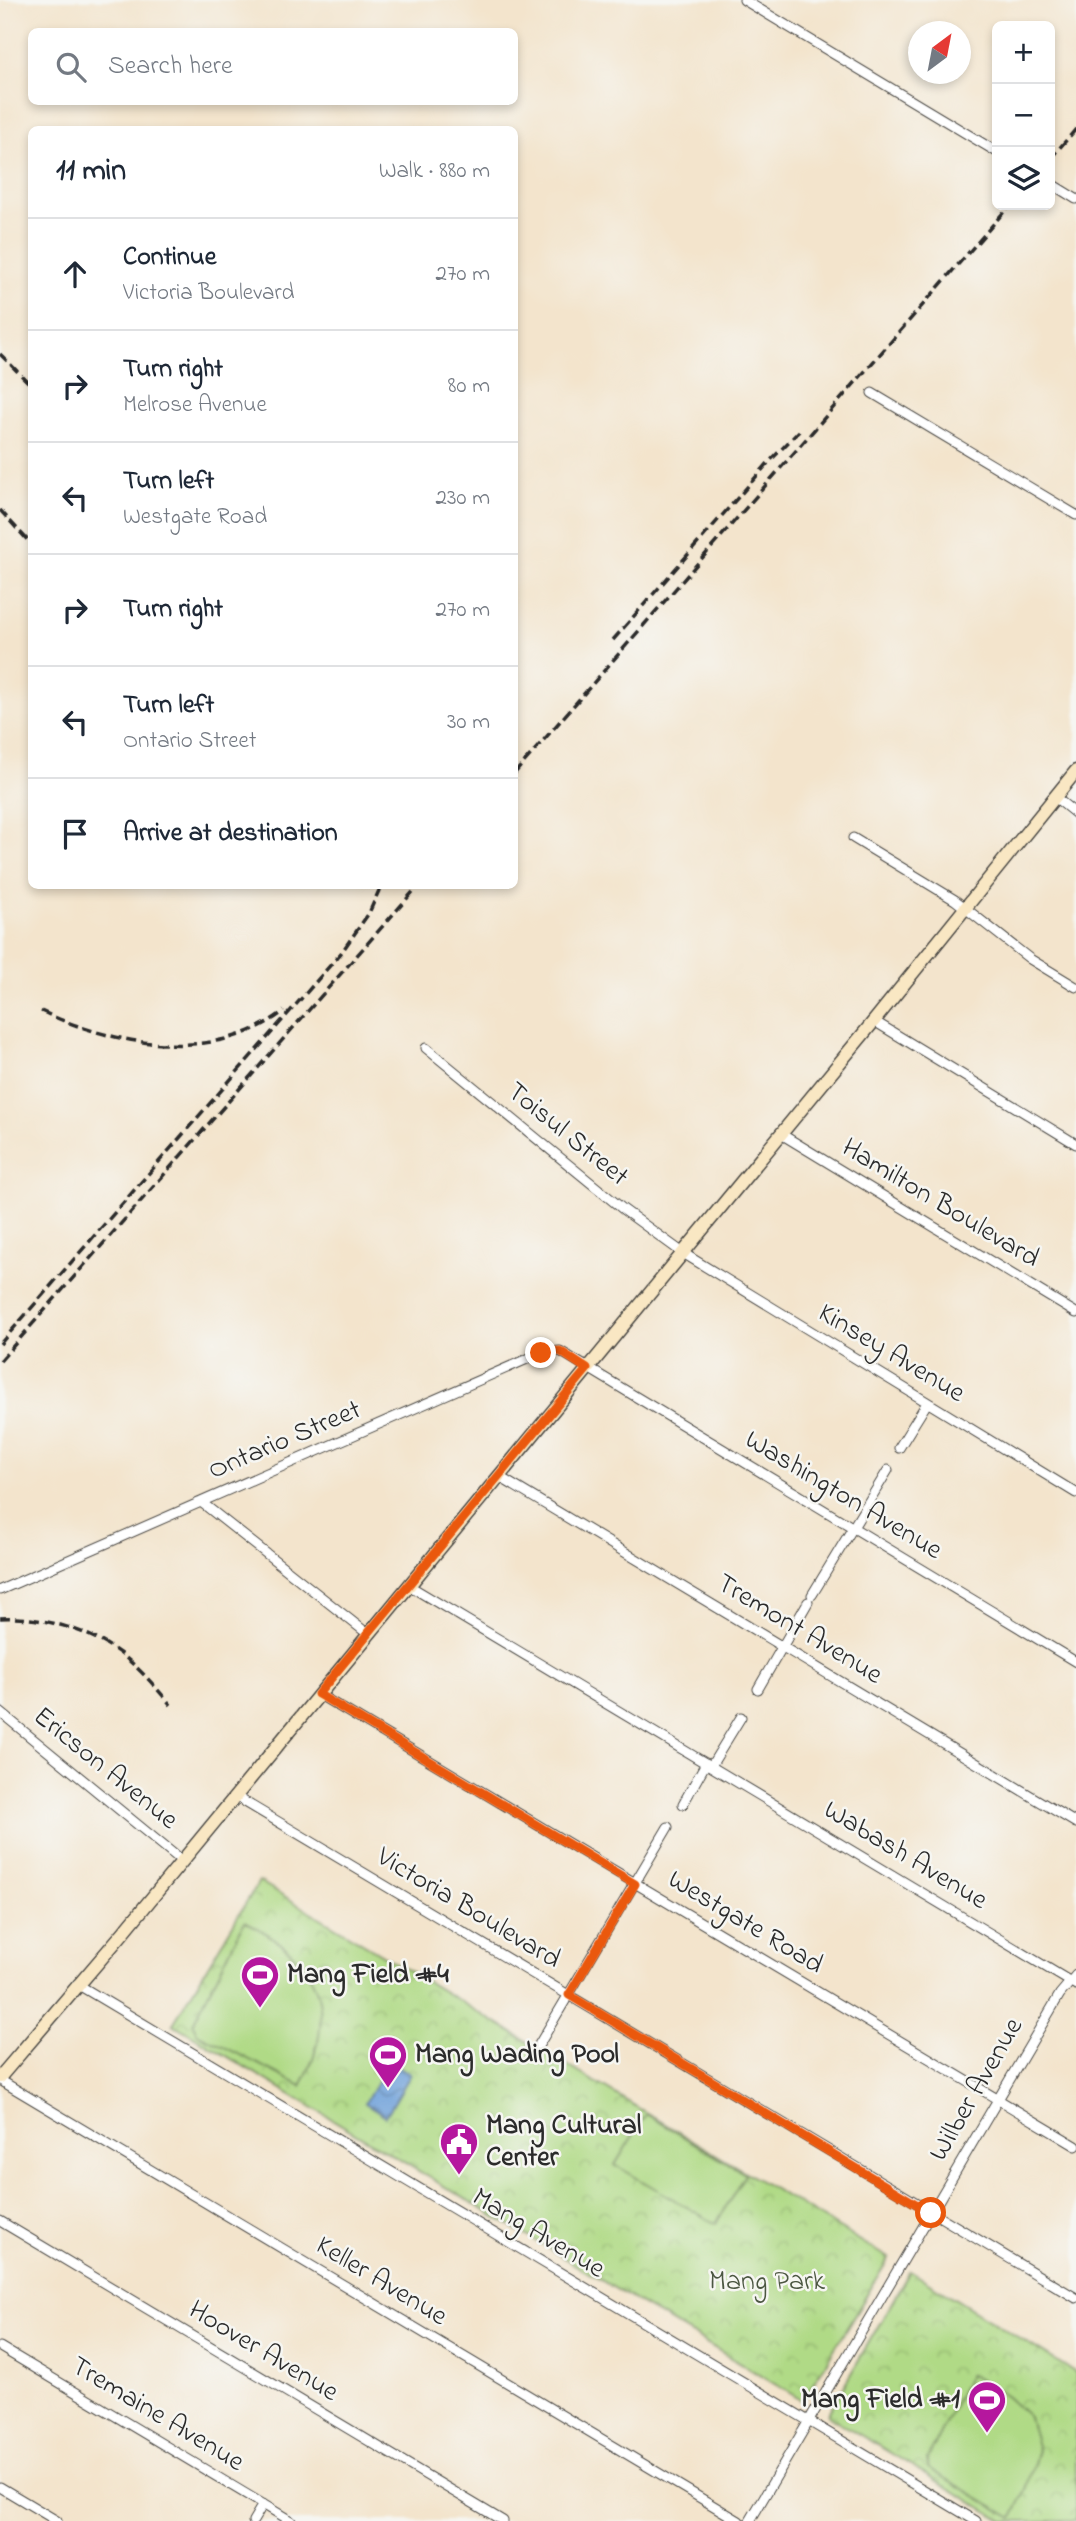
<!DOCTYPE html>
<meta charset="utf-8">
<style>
:root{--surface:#fff;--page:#f6f6f7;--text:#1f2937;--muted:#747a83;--line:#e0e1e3}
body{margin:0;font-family:"Indie Flower",sans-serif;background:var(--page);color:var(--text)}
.controls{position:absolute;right:21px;top:21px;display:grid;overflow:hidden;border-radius:10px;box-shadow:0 4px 10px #0003}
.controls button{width:63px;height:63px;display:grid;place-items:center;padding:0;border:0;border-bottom:2px solid var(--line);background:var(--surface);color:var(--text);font:35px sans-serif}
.compass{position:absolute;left:908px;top:21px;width:63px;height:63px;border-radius:50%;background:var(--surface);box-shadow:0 4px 10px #0003;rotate:32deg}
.stop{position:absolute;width:21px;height:21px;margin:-16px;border:5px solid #ea580c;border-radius:50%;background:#fff}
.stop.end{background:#ea580c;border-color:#fff;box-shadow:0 2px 7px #0008}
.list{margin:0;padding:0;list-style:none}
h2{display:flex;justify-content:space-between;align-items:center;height:91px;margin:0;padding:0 28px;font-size:30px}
h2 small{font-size:23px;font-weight:400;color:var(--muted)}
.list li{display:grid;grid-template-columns:46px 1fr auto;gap:21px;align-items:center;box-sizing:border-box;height:112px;padding:0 28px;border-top:2px solid var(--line)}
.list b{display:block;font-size:26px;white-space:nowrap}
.list p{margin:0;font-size:23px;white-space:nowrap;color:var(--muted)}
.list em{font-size:23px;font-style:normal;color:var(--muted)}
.icon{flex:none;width:38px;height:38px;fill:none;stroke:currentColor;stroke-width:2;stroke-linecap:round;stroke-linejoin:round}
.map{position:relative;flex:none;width:1076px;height:2521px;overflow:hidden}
.search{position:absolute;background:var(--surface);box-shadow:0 4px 10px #0003;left:28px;top:28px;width:490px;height:77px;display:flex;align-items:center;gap:18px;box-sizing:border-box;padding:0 24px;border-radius:10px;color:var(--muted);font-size:26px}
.panel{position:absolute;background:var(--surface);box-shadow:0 4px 10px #0003;left:28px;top:126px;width:490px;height:763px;border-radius:10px}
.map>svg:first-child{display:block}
.park{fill:url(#park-crowns);stroke:#6e8258;stroke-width:2}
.garden{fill:#b0da86;stroke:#6e8258;stroke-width:2}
.water{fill:url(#water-waves);stroke:#4d6682;stroke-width:2}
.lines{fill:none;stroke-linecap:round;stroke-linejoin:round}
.street-casing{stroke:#494743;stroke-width:11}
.secondary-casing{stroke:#494743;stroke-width:15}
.street{stroke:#fff;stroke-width:9}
.secondary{stroke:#f9e7c3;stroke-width:12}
.rail{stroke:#2b2b2b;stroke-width:3.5;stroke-dasharray:10 5;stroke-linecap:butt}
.route{stroke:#ea580c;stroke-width:9}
.labels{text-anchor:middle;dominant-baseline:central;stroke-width:5;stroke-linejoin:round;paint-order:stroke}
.street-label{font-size:28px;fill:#2b2b2b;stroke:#f6f6f2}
.poi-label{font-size:28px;font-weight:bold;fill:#2b2b2b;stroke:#f6f6f2;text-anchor:start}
.park-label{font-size:28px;fill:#4c5742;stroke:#f6f6f2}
</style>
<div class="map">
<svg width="1076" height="2521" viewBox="0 0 1076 2521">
<defs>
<pattern id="park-crowns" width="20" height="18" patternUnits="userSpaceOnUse" patternTransform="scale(1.75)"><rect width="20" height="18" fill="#b0da86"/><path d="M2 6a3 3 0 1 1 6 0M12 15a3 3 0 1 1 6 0" fill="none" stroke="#98bb74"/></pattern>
<pattern id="water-waves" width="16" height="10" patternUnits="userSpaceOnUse" patternTransform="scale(1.75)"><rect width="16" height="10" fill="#6fa1da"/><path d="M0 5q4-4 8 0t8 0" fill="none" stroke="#5b83b1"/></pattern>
</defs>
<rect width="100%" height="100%" fill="#f6f6f2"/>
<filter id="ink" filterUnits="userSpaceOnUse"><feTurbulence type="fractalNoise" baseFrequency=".0143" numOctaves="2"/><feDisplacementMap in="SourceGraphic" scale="14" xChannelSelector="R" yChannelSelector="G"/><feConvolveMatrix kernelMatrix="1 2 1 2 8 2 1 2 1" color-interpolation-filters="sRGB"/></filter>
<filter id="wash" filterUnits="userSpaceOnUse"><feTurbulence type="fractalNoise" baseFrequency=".00686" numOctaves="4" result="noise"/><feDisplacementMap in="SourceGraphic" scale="28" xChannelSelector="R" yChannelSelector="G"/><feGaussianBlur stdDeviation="1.57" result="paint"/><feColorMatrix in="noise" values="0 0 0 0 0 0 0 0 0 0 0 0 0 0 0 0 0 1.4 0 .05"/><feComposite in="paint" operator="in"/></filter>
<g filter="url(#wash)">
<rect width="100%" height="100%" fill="#f3e4cc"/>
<path class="park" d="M259,1881L889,2258L803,2401L173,2024Z
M910,2271L1076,2373V2521H1004L827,2415Z"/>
<path class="garden" d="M245,1921C321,1960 340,2010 301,2086L197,2033L193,2023Z
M646,2114L745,2174L716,2224L615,2165Z
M969,2375L982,2381L1007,2397L1029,2417L1038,2450L1027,2487L1013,2518L928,2468L927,2460Z"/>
<path class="water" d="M390,2061L411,2074L386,2116L365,2103Z"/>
</g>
<g filter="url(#ink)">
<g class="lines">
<g class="street-casing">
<path id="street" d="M744,0L997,152
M1050,183L1076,199
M872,393L1076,515
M1055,797L1076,814
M853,838L955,900L1030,959L1076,987
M874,1021L1076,1144
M426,1048L624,1210L683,1253L1076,1493
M781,1134L1076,1313
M899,1448L927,1403
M498,1476L1076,1823
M201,1502L368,1634
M408,1585L1076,1985
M0,1590L541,1353L560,1351L1076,1662
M812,1595L888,1470
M758,1689L808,1602
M318,1694L1076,2146
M0,1712L182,1861
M711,1766L741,1717
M235,1796L1076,2298
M683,1804L706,1763
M77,1984L976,2521
M537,2048L668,1827
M0,2080L739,2521
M0,2221L503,2521
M0,2347L291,2521
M0,2487L57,2521
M253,2521L263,2504
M750,2521L1060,1994L1076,1975"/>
</g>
<g class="secondary-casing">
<path id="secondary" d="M0,2077L123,1933L874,1021L1076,771"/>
</g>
<use href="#street" class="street"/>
<use href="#secondary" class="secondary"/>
<path class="rail" d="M1050,159L1076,129
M0,354L32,386
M0,510L32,545
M613,640L769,462L802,428
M514,774L1010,205
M41,1011C114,1045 215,1065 284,1011
M0,1344L341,953L369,913L381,886
M0,1361L418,886
M0,1618C47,1616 99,1632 134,1665C147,1677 159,1691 171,1705"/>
</g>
</g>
<g class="lines" filter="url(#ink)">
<path class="route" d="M541,1353L560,1351L587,1369L318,1694L635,1884L569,1995L931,2213"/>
</g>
<defs>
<g id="stadium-pin" transform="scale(2.0125)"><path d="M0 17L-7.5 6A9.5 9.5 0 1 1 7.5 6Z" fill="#b5179e" stroke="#f6f6f2"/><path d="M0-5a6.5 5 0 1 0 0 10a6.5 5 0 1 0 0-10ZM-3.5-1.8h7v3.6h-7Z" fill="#fff"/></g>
<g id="civic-pin" transform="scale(2.0125)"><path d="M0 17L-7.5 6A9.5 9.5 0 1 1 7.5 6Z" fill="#b5179e" stroke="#f6f6f2"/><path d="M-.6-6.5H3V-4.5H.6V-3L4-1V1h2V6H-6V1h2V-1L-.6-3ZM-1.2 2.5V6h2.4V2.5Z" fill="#fff"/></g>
</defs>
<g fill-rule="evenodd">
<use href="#stadium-pin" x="260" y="1975"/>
<use href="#stadium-pin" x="388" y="2055"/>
<use href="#civic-pin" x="459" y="2142"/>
<use href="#stadium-pin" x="987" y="2400"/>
</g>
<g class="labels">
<g class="street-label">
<text transform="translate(567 1135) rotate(39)">Toisul Street</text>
<text transform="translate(940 1204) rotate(31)">Hamilton Boulevard</text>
<text transform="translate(891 1354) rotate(31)">Kinsey Avenue</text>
<text transform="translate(285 1441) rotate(-23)">Ontario Street</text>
<text transform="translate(843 1496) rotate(31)">Washington Avenue</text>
<text transform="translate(799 1630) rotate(31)">Tremont Avenue</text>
<text transform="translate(105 1769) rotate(39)">Ericson Avenue</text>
<text transform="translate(905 1856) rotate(31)">Wabash Avenue</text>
<text transform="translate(468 1909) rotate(31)">Victoria Boulevard</text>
<text transform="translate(745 1923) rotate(31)">Westgate Road</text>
<text transform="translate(977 2090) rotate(-60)">Wilber Avenue</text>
<text transform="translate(538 2234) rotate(31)">Mang Avenue</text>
<text transform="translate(381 2282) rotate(31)">Keller Avenue</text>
<text transform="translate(263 2352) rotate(31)">Hoover Avenue</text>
<text transform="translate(157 2415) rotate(31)">Tremaine Avenue</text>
</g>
<g class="poi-label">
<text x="287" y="1975">Mang Field #4</text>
<text x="415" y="2055">Mang Wading Pool</text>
<text x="486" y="2126">Mang Cultural<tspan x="486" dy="32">Center</tspan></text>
<text x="960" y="2400" text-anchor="end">Mang Field #1</text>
</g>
<g class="park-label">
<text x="767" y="2282">Mang Park</text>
</g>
</g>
</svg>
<div class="controls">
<button>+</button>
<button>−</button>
<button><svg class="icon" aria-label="layers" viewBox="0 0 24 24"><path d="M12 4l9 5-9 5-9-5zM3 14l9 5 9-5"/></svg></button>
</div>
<svg class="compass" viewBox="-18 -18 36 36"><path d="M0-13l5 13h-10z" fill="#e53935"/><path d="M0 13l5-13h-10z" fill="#747a83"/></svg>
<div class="stop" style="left:931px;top:2213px"></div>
<div class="stop end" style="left:541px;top:1353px"></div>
<div class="search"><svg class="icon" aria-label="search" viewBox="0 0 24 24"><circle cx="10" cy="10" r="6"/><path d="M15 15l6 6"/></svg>Search here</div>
<section class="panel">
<h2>11 min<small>Walk · 880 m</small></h2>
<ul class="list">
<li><svg class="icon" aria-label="ahead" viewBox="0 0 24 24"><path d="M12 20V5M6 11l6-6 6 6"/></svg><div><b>Continue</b><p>Victoria Boulevard</p></div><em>270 m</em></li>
<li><svg class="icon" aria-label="right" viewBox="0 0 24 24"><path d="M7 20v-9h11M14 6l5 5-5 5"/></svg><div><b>Turn right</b><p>Melrose Avenue</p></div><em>80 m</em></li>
<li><svg class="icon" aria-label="left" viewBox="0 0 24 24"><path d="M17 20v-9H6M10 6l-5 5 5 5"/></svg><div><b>Turn left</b><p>Westgate Road</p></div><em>230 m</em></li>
<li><svg class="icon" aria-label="right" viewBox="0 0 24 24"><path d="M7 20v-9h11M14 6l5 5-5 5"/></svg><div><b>Turn right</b></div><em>270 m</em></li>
<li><svg class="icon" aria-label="left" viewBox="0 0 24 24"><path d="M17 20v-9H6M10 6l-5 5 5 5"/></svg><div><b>Turn left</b><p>Ontario Street</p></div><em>30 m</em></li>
<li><svg class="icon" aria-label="arrive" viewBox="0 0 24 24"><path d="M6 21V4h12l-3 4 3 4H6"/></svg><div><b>Arrive at destination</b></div></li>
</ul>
</section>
</div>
